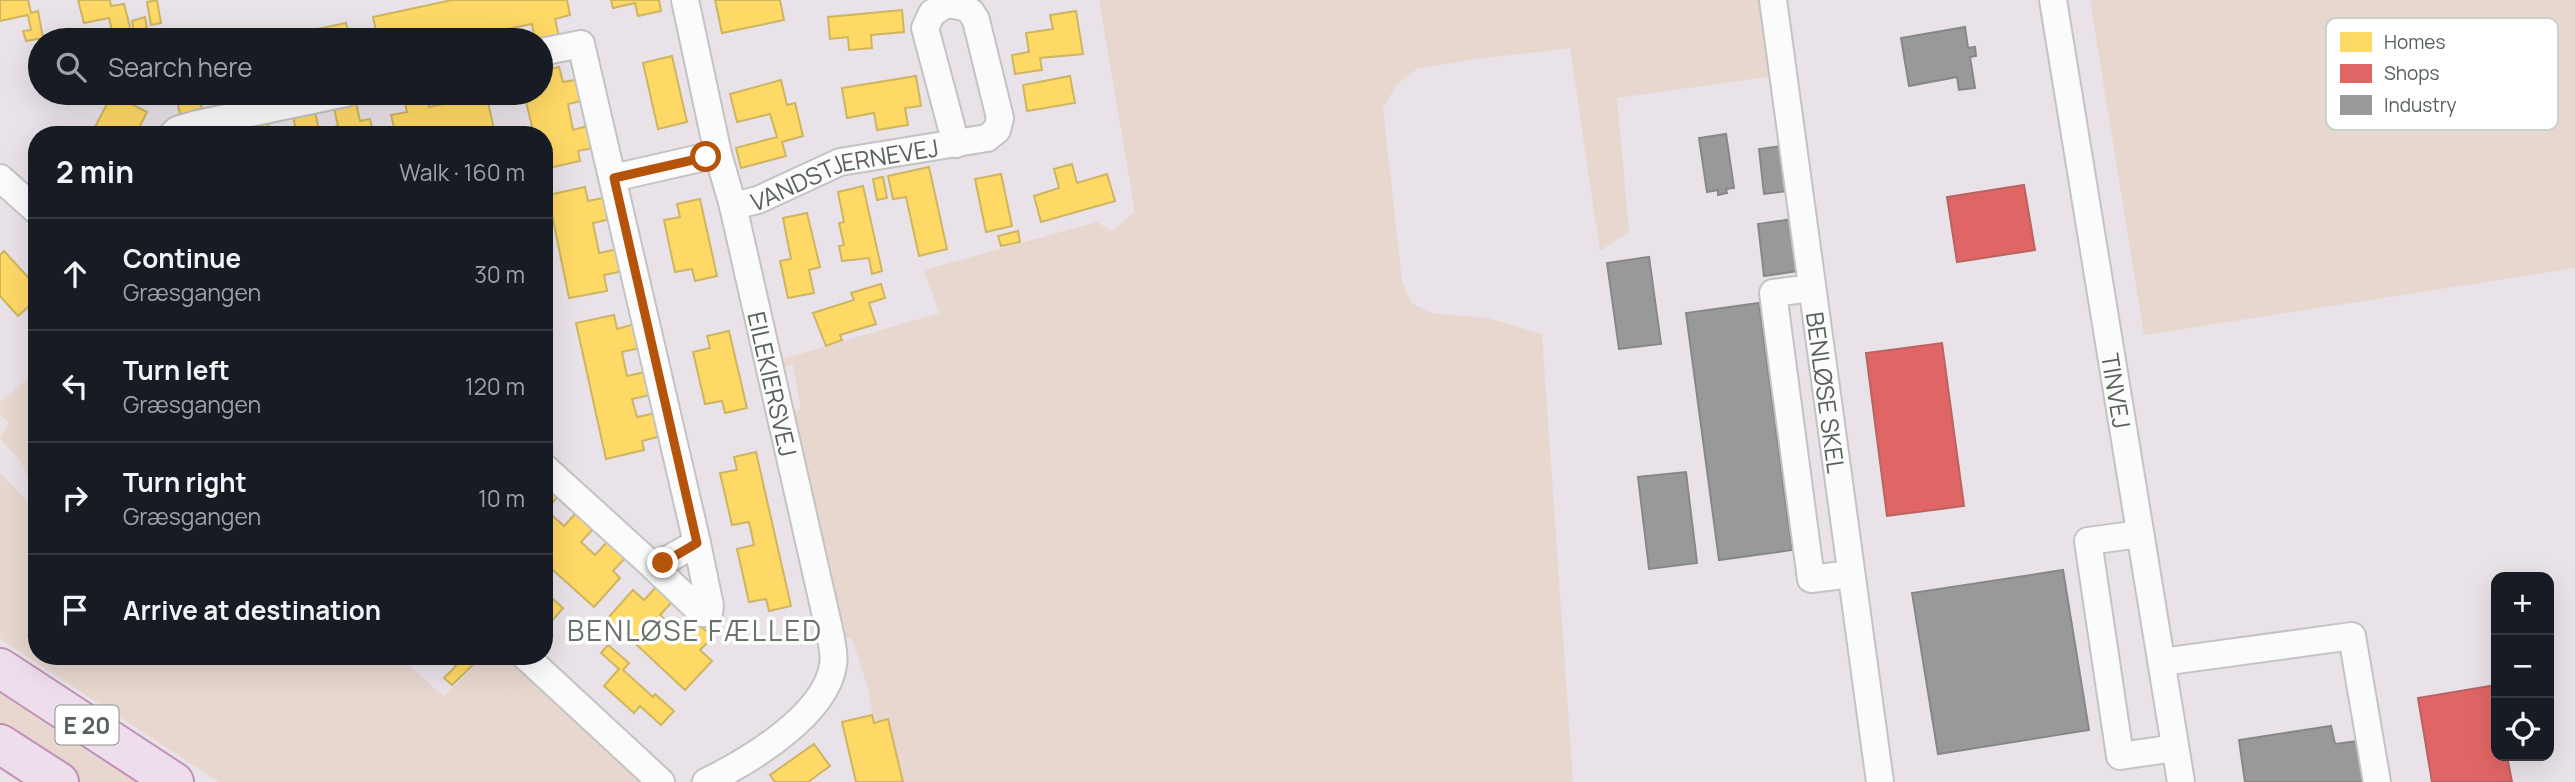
<!DOCTYPE html>
<meta charset="utf-8">
<style>
:root{--surface:#171b24;--page:#242831;--text:#f1f3f6;--muted:#9ea1a6;--line:#363941}
body{margin:0;font-family:Manrope,sans-serif;background:var(--page);color:var(--text)}
.controls{position:absolute;right:21px;bottom:21px;display:grid;overflow:hidden;border-radius:14px;box-shadow:0 7px 28px #0002}
.controls button{width:63px;height:63px;display:grid;place-items:center;padding:0;border:0;border-bottom:2px solid var(--line);background:var(--surface);color:var(--text);font:35px sans-serif}
.stop{position:absolute;width:21px;height:21px;margin:-16px;border:5px solid #b45309;border-radius:50%;background:#fff}
.stop.end{background:#b45309;border-color:#fff;box-shadow:0 2px 7px #0008}
.list{margin:0;padding:0;list-style:none}
h2{display:flex;justify-content:space-between;align-items:center;height:91px;margin:0;padding:0 28px;font-size:30px}
h2 small{font-size:23px;font-weight:400;color:var(--muted)}
.list li{display:grid;grid-template-columns:46px 1fr auto;gap:21px;align-items:center;box-sizing:border-box;height:112px;padding:0 28px;border-top:2px solid var(--line)}
.list b{display:block;font-size:26px;white-space:nowrap}
.list p{margin:0;font-size:23px;white-space:nowrap;color:var(--muted)}
.list em{font-size:23px;font-style:normal;color:var(--muted)}
.icon{flex:none;width:38px;height:38px;fill:none;stroke:currentColor;stroke-width:2;stroke-linecap:round;stroke-linejoin:round}
.map{position:relative;flex:none;width:2575px;height:782px;overflow:hidden}
.search{position:absolute;background:var(--surface);box-shadow:0 7px 28px #0002;left:28px;top:28px;width:525px;height:77px;display:flex;align-items:center;gap:18px;box-sizing:border-box;padding:0 24px;border-radius:38px;color:var(--muted);font-size:26px}
.panel{position:absolute;background:var(--surface);box-shadow:0 7px 28px #0002;left:28px;top:126px;width:525px;height:539px;border-radius:28px}
.map>svg:first-child{display:block}
.green{fill:#e7d7cf}
.homes{fill:#ffd966;stroke:#cdb562;stroke-width:2}
.shops{fill:#e06666;stroke:#b76462;stroke-width:2}
.industry{fill:#999;stroke:#868886;stroke-width:2}
.lines{fill:none;stroke-linecap:round;stroke-linejoin:round}
.minor-casing{stroke:#c3c3c3;stroke-width:30}
.highway-casing{stroke:#c090b9;stroke-width:42}
.minor{stroke:#fcfbfc;stroke-width:26}
.highway{stroke:#eedeeb;stroke-width:38}
.route{stroke:#b45309;stroke-width:9}
.labels{text-anchor:middle;dominant-baseline:central;stroke-width:7;stroke-linejoin:round;paint-order:stroke}
.shield{fill:#fff;stroke:#8a908a;stroke-width:2}
.shield-label{font-size:23px;font-weight:bold;fill:#586158}
.street-label{font-size:24px;fill:#586158;stroke:#fff}
.quarter-label{font-size:28px;letter-spacing:2px;fill:#6a7369;stroke:#fff}
.key{fill:#fff;stroke:#cdd0cd;stroke-width:2}
.key-label{font-size:19px;fill:#586158}
</style>
<div class="map">
<svg width="2575" height="782" viewBox="0 0 2575 782">
<rect width="100%" height="100%" fill="#e9e2e8"/>
<path class="green" d="M1099,0H1761L1773,76L1617,98L1629,232L1600,251L1570,48L1469,60L1417,69L1397,84L1383,108L1402,281L1411,303L1435,314L1488,318L1542,334L1573,782H903L888,720L874,723L868,688L852,638H839L789,411L801,409L793,365L778,367L776,361L939,313L924,270L1097,222L1112,231L1135,212Z
M2090,0H2575V268L2144,335Z
M37,371V499L21,462L0,438L9,423L0,414V402Z
M0,473L37,511V656H399L444,697L484,656H511L647,782H219L0,639Z
M0,686L148,782H81L0,729Z"/>
<path class="homes" d="M0,0H28L31,13L38,11L43,38L26,41L23,31L31,30L28,15L0,21Z
M78,0H110L111,6L124,4L131,31L113,35L109,18L84,23Z
M157,0L161,23L151,25L147,2Z
M452,0H567L570,15L555,19L559,37L541,40H535L532,24L502,30L504,40H480L479,35L456,40H378L373,17Z
M611,0H659L661,11L638,16L635,3L613,8Z
M715,0H780L784,20L722,33Z
M902,10L904,32L871,35L872,48L849,50L848,37L830,39L828,17Z
M1076,11L1083,54L1040,58L1042,70L1015,74L1012,55L1029,52L1026,33L1053,29L1050,15Z
M145,17L147,28L134,31L132,21Z
M346,23L350,40H265Z
M672,56L687,122L658,129L643,63Z
M559,67L563,82L581,79L586,100L568,104L573,130L591,125L597,147L578,151L580,161L544,169V135H534L524,93H541V71Z
M916,76L921,106L905,108L908,125L877,130L874,113L847,118L842,88Z
M1070,76L1075,103L1027,111L1023,85Z
M781,80L787,105L795,103L803,136L782,142L786,156L741,168L736,148L777,137L770,114L737,122L730,94Z
M165,93H211L199,95L203,114L181,119L177,100L167,102Z
M219,93H242L245,105L222,110Z
M403,93H426L429,107L454,102L452,93H475L476,96L486,94L495,133L396,135L391,115L407,112Z
M112,94L147,112L140,126L157,135H91Z
M356,103L360,121L370,119L374,135H297L293,116L315,112L319,130L338,126L334,108Z
M268,122L270,135H247L245,127Z
M1072,164L1077,183L1107,174L1115,201L1041,222L1034,196L1059,188L1054,169Z
M929,167L947,249L919,256L906,197L893,199L888,176Z
M1001,174L1012,226L986,232L975,179Z
M883,177L887,198L877,200L873,179Z
M863,186L882,271L872,274L869,258L842,261L839,246L844,245L839,223L844,222L838,192Z
M585,187L588,201L607,197L611,219L593,223L599,253L618,249L623,271L604,275L607,291L569,298L548,195Z
M700,199L717,276L695,281L692,269L675,272L664,220L680,217L677,204Z
M807,213L820,267L809,270L814,293L788,298L780,261L791,259L783,218Z
M1018,231L1020,242L1001,246L998,236Z
M4,251L37,287V299L18,316L0,296V255Z
M881,284L885,298L869,303L876,324L840,335L842,340L826,346L813,313L854,300L851,293Z
M614,315L617,329L635,324L640,348L622,352L627,376L645,372L650,395L632,399L637,417L656,413L661,436L642,441L644,450L606,459L576,323Z
M729,331L747,408L725,413L722,401L705,404L693,352L710,348L707,336Z
M756,452L791,606L769,611L766,599L749,602L737,549L754,545L749,522L732,525L720,473L737,470L734,457Z
M544,484L558,496L546,510L564,526L576,513L593,529L581,542L595,555L608,541L626,557L613,571L620,578L594,607L544,562Z
M657,586L673,601L660,615L683,636L696,622L713,637L700,650L712,661L685,690L608,618L633,590L644,600Z
M546,593L563,608L552,621L544,615Z
M608,645L629,663L623,670L653,697L655,694L674,711L661,725L640,706L634,713L604,686L619,669L601,653Z
M446,656H468L474,664L452,685L444,678L456,666Z
M872,715L874,723L888,719L903,782H856L842,722Z
M814,744L830,766L808,782H775L770,775Z"/>
<path class="shops" d="M2024,185L2035,250L1957,262L1947,197Z
M1942,343L1964,506L1887,516L1866,353Z
M2496,685V756H2507L2512,782H2432L2418,698Z"/>
<path class="industry" d="M1965,27L1968,48L1975,47L1976,56L1970,57L1975,88L1959,90L1957,77L1909,86L1901,38Z
M1726,134L1734,188L1726,189L1727,193L1718,195V190L1707,192L1699,138Z
M1782,146L1788,191L1764,194L1759,149Z
M1793,219L1799,271L1764,276L1758,224Z
M1649,257L1661,344L1619,349L1607,263Z
M1759,303L1792,550L1719,560L1686,313Z
M1686,472L1697,563L1649,569L1638,477Z
M2063,570L2089,730L1938,754L1912,593Z
M2331,726L2335,744L2357,741L2364,782H2245L2239,740Z"/>
<g class="lines">
<g class="minor-casing">
<g id="minor">
<path id="s1" d="M685,0L718,154L733,206L831,638C832,646 835,656 833,665C826,715 749,761 706,782"/>
<path id="s2" d="M1773,0L1880,782"/>
<path id="s3" d="M2053,0L2181,782"/>
<path d="M541,52L581,44L697,543L654,567L544,467"/>
<path d="M172,135L177,130L197,124L346,93"/>
<path d="M0,178L37,211"/>
<path d="M613,178L718,154"/>
<path id="s4" d="M733,206L758,200L840,162L987,138L997,130L1000,118L976,20L971,12L964,7L947,4L932,13L925,28L956,144"/>
<path d="M1812,288L1773,293L1811,579L1851,574"/>
<path d="M2140,534L2088,541L2120,756L2175,748"/>
<path d="M654,567L702,613H709L710,606L697,543"/>
<path d="M525,656L661,782"/>
<path d="M2162,662L2352,636L2377,782"/>
</g>
</g>
<g class="highway-casing">
<path id="highway" d="M0,668L174,782
M0,744L59,782"/>
</g>
<use href="#minor" class="minor"/>
<use href="#highway" class="highway"/>
</g>
<g class="lines">
<path class="route" d="M663,563L697,543L614,178L706,157"/>
</g>
<g class="labels">
<rect class="shield" x="55.5" y="705.5" width="63" height="39" rx="5"/>
<g class="shield-label">
<text x="87" y="725">E 20</text>
</g>
<g class="street-label">
<text stroke="none"><textPath href="#s4" startOffset="117">VANDSTJERNEVEJ</textPath></text>
<text stroke="none"><textPath href="#s1" startOffset="394">EILEKIERSVEJ</textPath></text>
<text stroke="none"><textPath href="#s2" startOffset="396">BENLØSE SKEL</textPath></text>
<text stroke="none"><textPath href="#s3" startOffset="396">TINVEJ</textPath></text>
</g>
<g class="quarter-label">
<text x="695" y="630">BENLØSE FÆLLED</text>
</g>
</g>
<rect x="2326" y="18" width="232" height="112" rx="10" class="key"/>
<rect x="2340" y="32" width="32" height="20" fill="#ffd966"/>
<rect x="2340" y="64" width="32" height="19" fill="#e06666"/>
<rect x="2340" y="95" width="32" height="20" fill="#999"/>
<g class="key-label">
<text x="2384" y="49">Homes</text>
<text x="2384" y="80">Shops</text>
<text x="2384" y="112">Industry</text>
</g>
</svg>
<div class="controls">
<button>+</button>
<button>−</button>
<button><svg class="icon" aria-label="locate" viewBox="0 0 24 24"><circle cx="12" cy="12" r="6"/><path d="M12 2v4M12 18v4M2 12h4M18 12h4"/></svg></button>
</div>
<div class="stop" style="left:706px;top:157px"></div>
<div class="stop end" style="left:663px;top:563px"></div>
<div class="search"><svg class="icon" aria-label="search" viewBox="0 0 24 24"><circle cx="10" cy="10" r="6"/><path d="M15 15l6 6"/></svg>Search here</div>
<section class="panel">
<h2>2 min<small>Walk · 160 m</small></h2>
<ul class="list">
<li><svg class="icon" aria-label="ahead" viewBox="0 0 24 24"><path d="M12 20V5M6 11l6-6 6 6"/></svg><div><b>Continue</b><p>Græsgangen</p></div><em>30 m</em></li>
<li><svg class="icon" aria-label="left" viewBox="0 0 24 24"><path d="M17 20v-9H6M10 6l-5 5 5 5"/></svg><div><b>Turn left</b><p>Græsgangen</p></div><em>120 m</em></li>
<li><svg class="icon" aria-label="right" viewBox="0 0 24 24"><path d="M7 20v-9h11M14 6l5 5-5 5"/></svg><div><b>Turn right</b><p>Græsgangen</p></div><em>10 m</em></li>
<li><svg class="icon" aria-label="arrive" viewBox="0 0 24 24"><path d="M6 21V4h12l-3 4 3 4H6"/></svg><div><b>Arrive at destination</b></div></li>
</ul>
</section>
</div>
